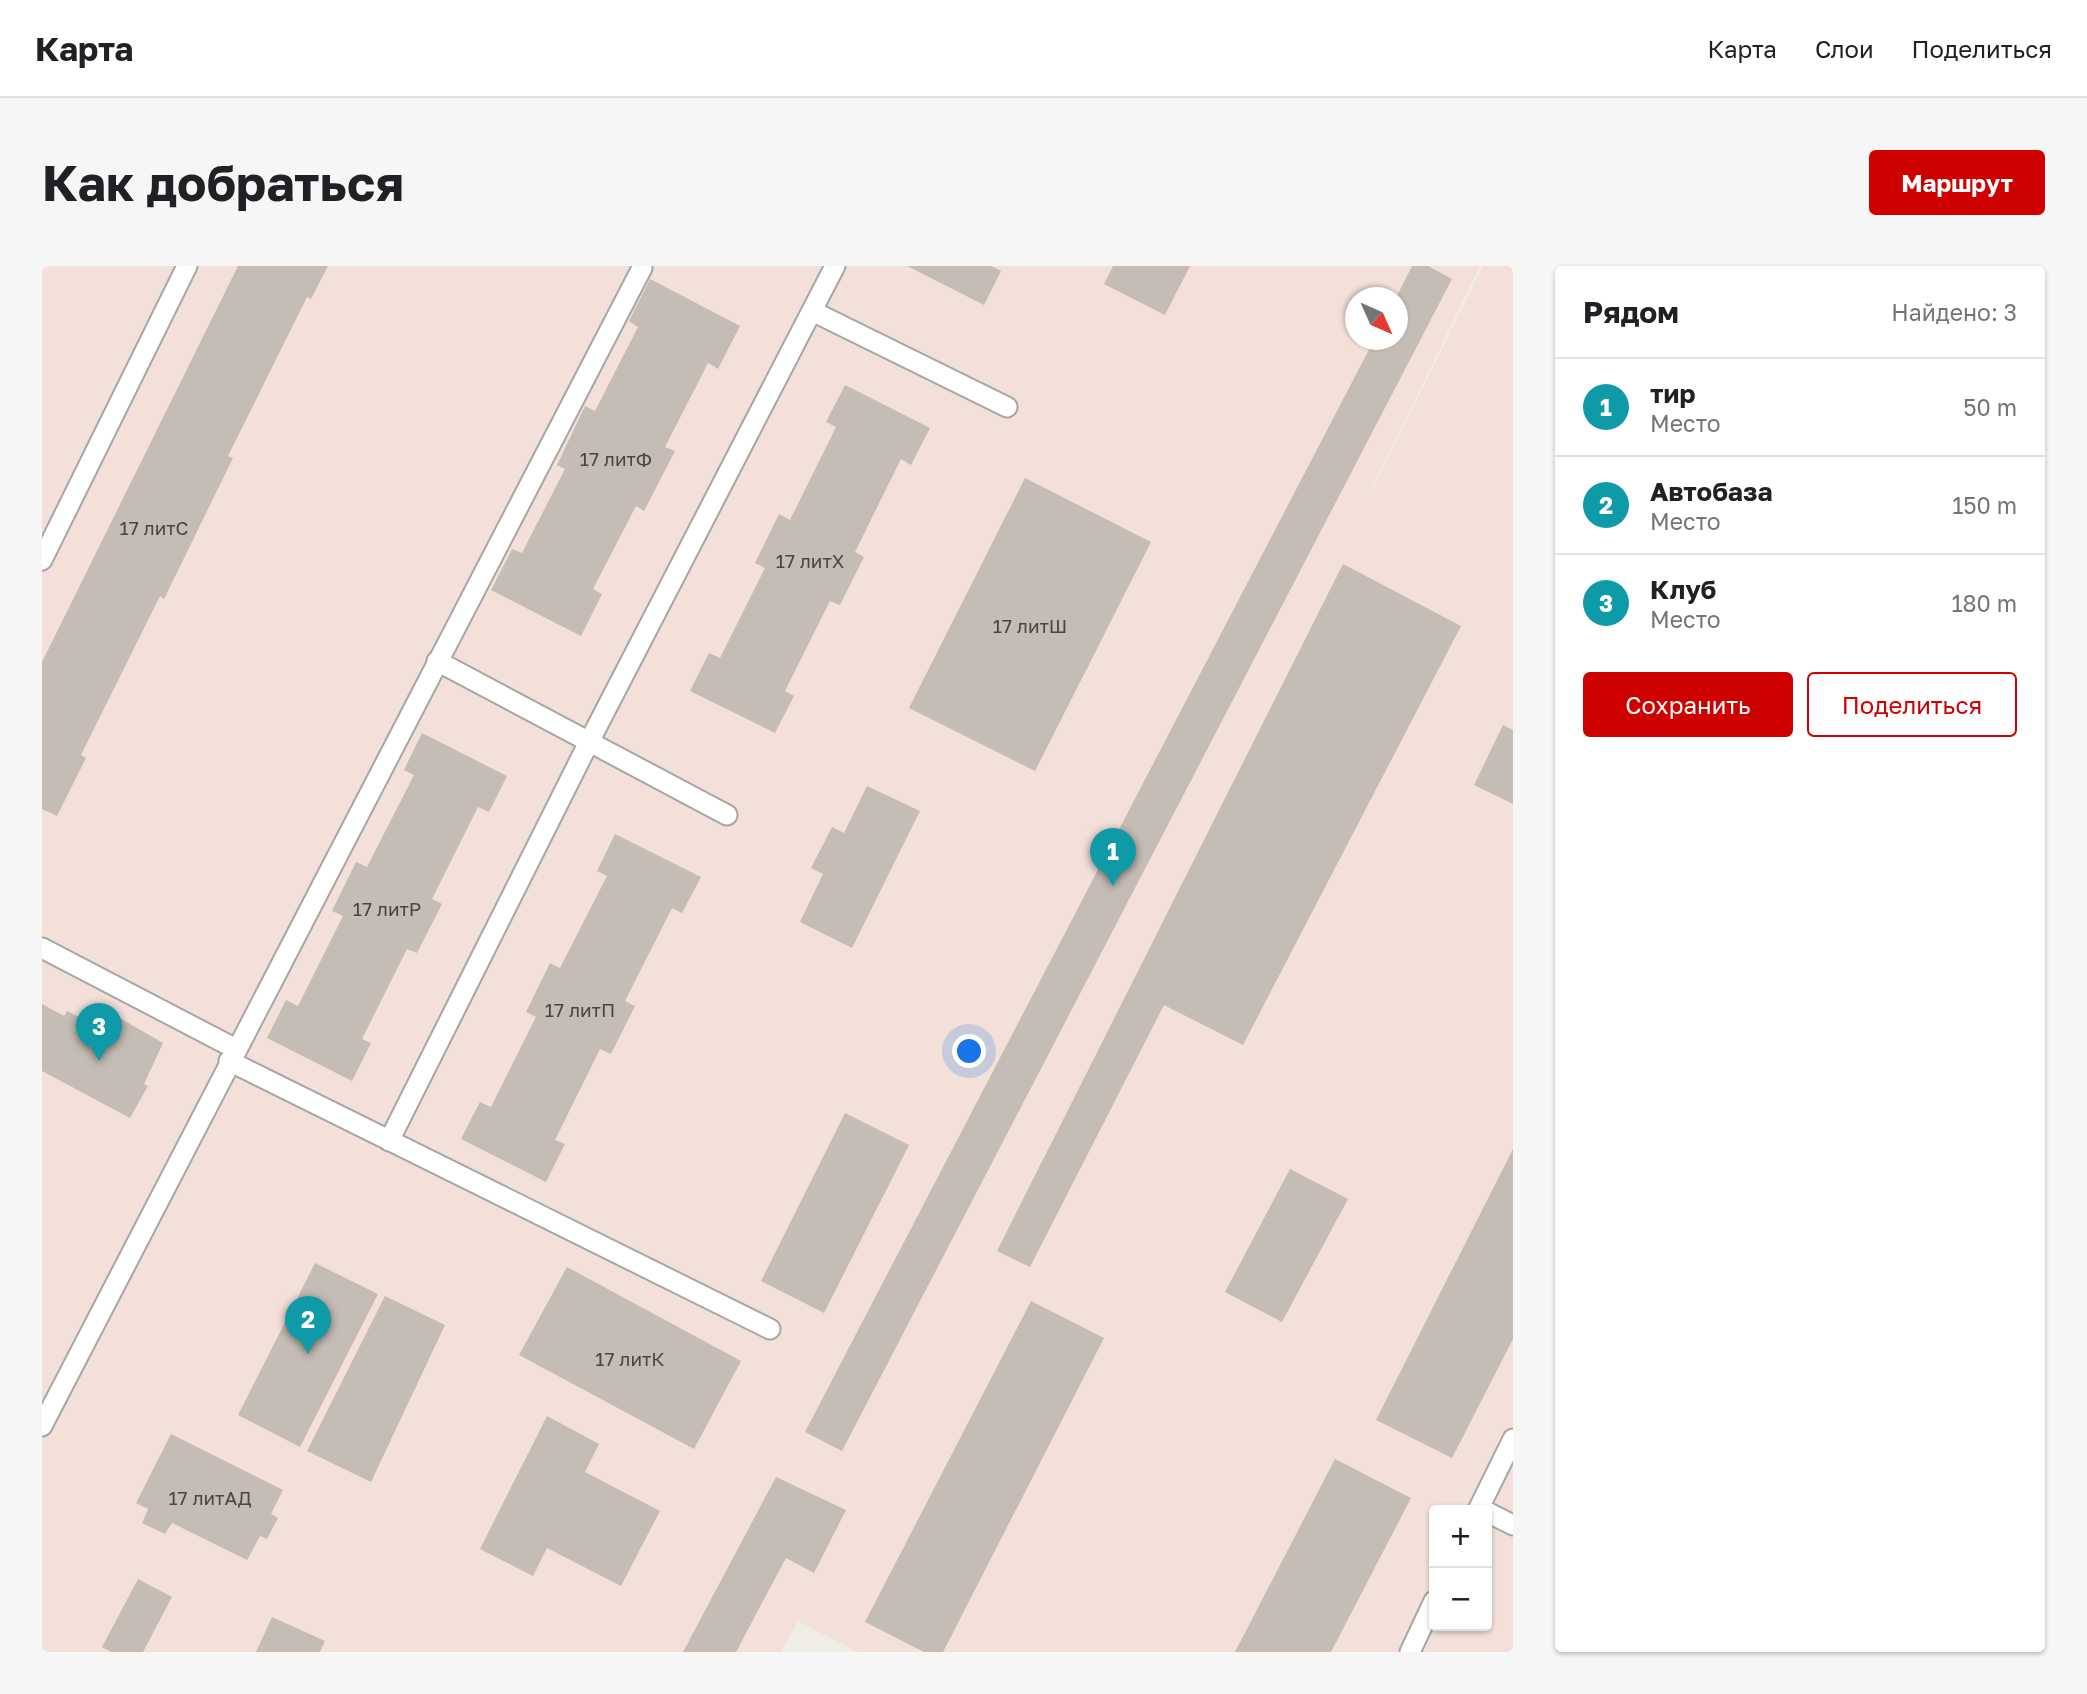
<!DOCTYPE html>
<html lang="ru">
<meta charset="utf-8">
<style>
:root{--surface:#fff;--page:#f6f6f6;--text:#202124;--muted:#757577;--line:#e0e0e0;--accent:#cf0000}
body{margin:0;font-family:"Golos Text",sans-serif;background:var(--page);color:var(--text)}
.controls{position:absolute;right:21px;bottom:21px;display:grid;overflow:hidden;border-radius:7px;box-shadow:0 2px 5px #0004}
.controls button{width:63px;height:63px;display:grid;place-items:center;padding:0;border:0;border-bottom:2px solid var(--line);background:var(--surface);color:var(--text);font:35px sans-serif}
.compass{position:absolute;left:1303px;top:21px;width:63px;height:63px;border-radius:50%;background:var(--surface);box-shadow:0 2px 5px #0004;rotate:135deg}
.you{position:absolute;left:928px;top:786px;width:24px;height:24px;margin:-18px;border:5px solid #fff;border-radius:50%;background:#1a73e8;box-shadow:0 0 0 10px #1a73e833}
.badge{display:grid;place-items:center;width:46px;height:46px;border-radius:50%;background:var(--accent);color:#fff;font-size:23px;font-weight:700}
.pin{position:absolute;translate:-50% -58px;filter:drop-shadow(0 2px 4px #0008)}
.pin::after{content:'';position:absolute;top:37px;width:24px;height:21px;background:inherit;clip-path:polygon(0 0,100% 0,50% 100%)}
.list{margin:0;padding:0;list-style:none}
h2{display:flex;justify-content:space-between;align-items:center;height:91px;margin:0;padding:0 28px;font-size:30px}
h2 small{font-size:23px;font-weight:400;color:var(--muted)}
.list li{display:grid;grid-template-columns:46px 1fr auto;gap:21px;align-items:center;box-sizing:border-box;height:98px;padding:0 28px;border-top:2px solid var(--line)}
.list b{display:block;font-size:26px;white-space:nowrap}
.list p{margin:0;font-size:23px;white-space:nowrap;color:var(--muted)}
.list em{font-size:23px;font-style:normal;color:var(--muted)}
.actions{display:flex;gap:14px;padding:21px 28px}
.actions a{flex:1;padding:16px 0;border:2px solid var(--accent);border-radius:7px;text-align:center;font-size:24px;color:var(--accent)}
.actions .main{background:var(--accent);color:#fff}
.map{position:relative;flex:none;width:1471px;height:1386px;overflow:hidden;border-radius:7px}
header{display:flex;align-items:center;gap:42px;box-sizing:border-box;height:98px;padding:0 35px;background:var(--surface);border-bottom:2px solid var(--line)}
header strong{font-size:33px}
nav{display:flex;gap:38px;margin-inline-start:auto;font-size:24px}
.intro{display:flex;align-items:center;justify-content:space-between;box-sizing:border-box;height:168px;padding:0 42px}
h1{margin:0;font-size:49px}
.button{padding:18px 32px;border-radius:7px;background:var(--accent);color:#fff;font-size:24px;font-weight:700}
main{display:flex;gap:42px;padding:0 42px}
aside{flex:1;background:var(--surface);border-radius:7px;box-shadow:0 2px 5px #0004}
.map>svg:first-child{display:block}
.military{fill:#f2e0d9;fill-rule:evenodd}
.building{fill:#c5bcb5}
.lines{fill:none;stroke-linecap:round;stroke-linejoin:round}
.service-casing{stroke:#a6a6a6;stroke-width:23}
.service{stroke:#fff;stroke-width:19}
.labels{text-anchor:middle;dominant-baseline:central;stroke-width:5;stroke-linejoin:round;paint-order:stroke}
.number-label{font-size:19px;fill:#484644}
</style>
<header>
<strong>Карта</strong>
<nav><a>Карта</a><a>Слои</a><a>Поделиться</a></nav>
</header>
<div class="intro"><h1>Как добраться</h1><a class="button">Маршрут</a></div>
<main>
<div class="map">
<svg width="1471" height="1386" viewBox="0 0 1471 1386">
<rect width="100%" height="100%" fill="#f0ede6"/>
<path class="military" d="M0,0H1438L1283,318L1441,0H1471V1386H816L756,1355L739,1386H0ZM1314,32H1356V74H1314ZM1392,1244H1445V1360H1392Z"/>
<path class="building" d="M196,0H286L269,33L265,31L186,190L191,192L122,333L118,330L39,489L44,492L15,550L0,543V396Z
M865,0H949L959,5L942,39Z
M1071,0H1148L1123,49L1062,18Z
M1370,0H1386L1410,13L800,1185L763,1166L1332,74H1356L1354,32Z
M608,13L698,60L676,103L666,97L623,181L633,185L602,245L594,240L551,323L560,328L539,370L449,324L470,283L480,287L523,203L515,199L543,140L553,145L596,61L587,55Z
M803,119L888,162L869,199L859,193L813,286L822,291L798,339L788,335L743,425L752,430L733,467L648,425L667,387L678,392L723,302L713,297L737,248L748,254L794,161L784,156Z
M983,212L1109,276L993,505L867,442Z
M1301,298L1419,360L1201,779L1122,739L988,1001L955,985Z
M1461,459L1471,464V538L1432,519Z
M380,467L465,510L447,546L436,541L390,633L400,638L375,687L365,683L320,773L329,777L310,815L225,772L244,734L256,740L301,650L290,645L314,596L325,601L372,509L362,504Z
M825,520L878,545L810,682L758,656L781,608L769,602L790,561L802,567Z
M573,568L659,611L640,647L630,642L583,735L593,740L569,788L558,783L513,874L523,878L504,916L419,873L438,836L449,841L494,751L484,746L508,697L518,702L565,610L555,605Z
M0,738L22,750L25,745L67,766L76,751L121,777L102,818L106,820L88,852L0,805Z
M803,847L867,879L782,1047L719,1015Z
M1471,883V1073L1410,1192L1334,1154Z
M1248,903L1306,933L1240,1056L1183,1026Z
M273,997L336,1028L258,1181L196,1149Z
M525,1001L699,1095L652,1183L477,1089Z
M343,1030L403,1059L329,1216L265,1185Z
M989,1035L1062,1072L901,1386H882L823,1356Z
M505,1150L557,1178L543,1206L618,1245L579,1320L505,1282L491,1310L438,1283Z
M129,1168L241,1224L229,1248L236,1252L225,1273L218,1270L205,1294L130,1257L123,1268L100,1257L106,1243L94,1237Z
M1293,1193L1369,1232L1289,1386H1193Z
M734,1211L804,1244L772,1307L744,1292L694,1386H641Z
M96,1313L130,1331L101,1386H69L60,1381Z
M230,1351L283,1375L278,1386H214Z"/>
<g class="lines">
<g class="service-casing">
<path id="service" d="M770,45L965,141
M0,294L145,0
M395,395L685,549
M0,682L194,783
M187,795L728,1063
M347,875L547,476L793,0
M0,1160L600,2
M1436,1244L1471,1173
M1445,1246L1471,1259
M1368,1386L1392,1335"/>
</g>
<use href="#service" class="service"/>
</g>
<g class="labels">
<g class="number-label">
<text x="574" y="192">17 литФ</text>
<text x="112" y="261">17 литС</text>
<text x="768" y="294">17 литХ</text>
<text x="988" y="359">17 литШ</text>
<text x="345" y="642">17 литР</text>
<text x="538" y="743">17 литП</text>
<text x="588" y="1092">17 литК</text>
<text x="168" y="1231">17 литАД</text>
</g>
</g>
</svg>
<div class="controls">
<button>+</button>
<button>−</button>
</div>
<svg class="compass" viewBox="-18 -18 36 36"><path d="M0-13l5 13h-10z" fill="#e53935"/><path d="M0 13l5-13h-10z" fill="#757577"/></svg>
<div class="you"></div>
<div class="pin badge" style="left:1071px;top:620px;background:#0f9aa8">1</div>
<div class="pin badge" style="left:266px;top:1088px;background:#0f9aa8">2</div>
<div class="pin badge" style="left:57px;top:795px;background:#0f9aa8">3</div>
</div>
<aside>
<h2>Рядом<small>Найдено: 3</small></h2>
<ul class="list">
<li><span class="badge" style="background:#0f9aa8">1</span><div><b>тир</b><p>Место</p></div><em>50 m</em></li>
<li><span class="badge" style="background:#0f9aa8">2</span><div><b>Автобаза</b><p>Место</p></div><em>150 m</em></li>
<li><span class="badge" style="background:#0f9aa8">3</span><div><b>Клуб</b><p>Место</p></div><em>180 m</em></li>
</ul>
<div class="actions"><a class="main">Сохранить</a><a>Поделиться</a></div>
</aside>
</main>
